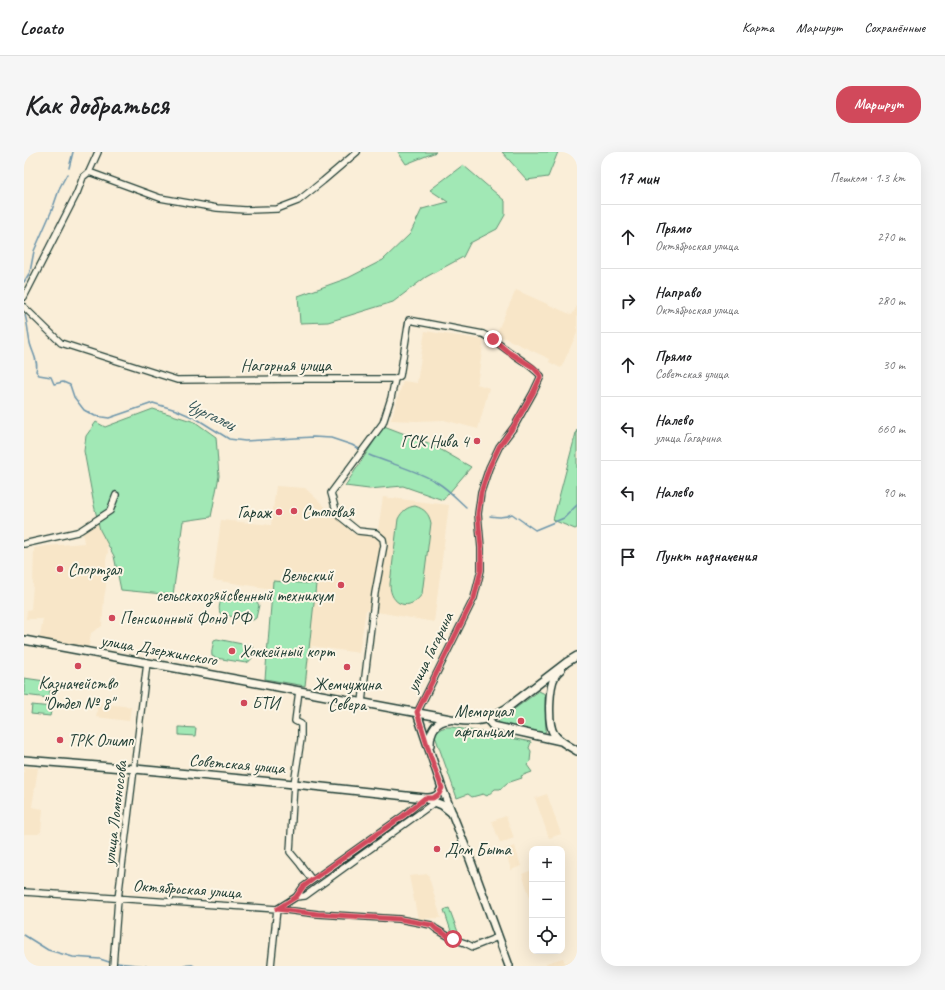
<!DOCTYPE html>
<html lang="ru">
<meta charset="utf-8">
<style>
:root{--surface:#fff;--page:#f6f6f6;--text:#202124;--muted:#757577;--line:#e0e0e0;--accent:#d1495b}
body{margin:0;font-family:Caveat,sans-serif;background:var(--page);color:var(--text)}
.controls{position:absolute;right:12px;bottom:12px;display:grid;overflow:hidden;border-radius:8px;box-shadow:0 4px 16px #0002}
.controls button{width:36px;height:36px;display:grid;place-items:center;padding:0;border:0;border-bottom:1px solid var(--line);background:var(--surface);color:var(--text);font:20px sans-serif}
.stop{position:absolute;width:12px;height:12px;margin:-9px;border:3px solid #d1495b;border-radius:50%;background:#fff}
.stop.end{background:#d1495b;border-color:#fff;box-shadow:0 1px 4px #0008}
.list{margin:0;padding:0;list-style:none}
h2{display:flex;justify-content:space-between;align-items:center;height:52px;margin:0;padding:0 16px;font-size:17px}
h2 small{font-size:13px;font-weight:400;color:var(--muted)}
.list li{display:grid;grid-template-columns:26px 1fr auto;gap:12px;align-items:center;box-sizing:border-box;height:64px;padding:0 16px;border-top:1px solid var(--line)}
.list b{display:block;font-size:15px;white-space:nowrap}
.list p{margin:0;font-size:13px;white-space:nowrap;color:var(--muted)}
.list em{font-size:13px;font-style:normal;color:var(--muted)}
.icon{flex:none;width:22px;height:22px;fill:none;stroke:currentColor;stroke-width:2;stroke-linecap:round;stroke-linejoin:round}
.map{position:relative;flex:none;width:553px;height:814px;overflow:hidden;border-radius:16px}
header{display:flex;align-items:center;gap:24px;box-sizing:border-box;height:56px;padding:0 20px;background:var(--surface);border-bottom:1px solid var(--line)}
header strong{font-size:19px}
nav{display:flex;gap:22px;margin-inline-start:auto;font-size:14px}
.intro{display:flex;align-items:center;justify-content:space-between;box-sizing:border-box;height:96px;padding:0 24px}
h1{margin:0;font-size:28px}
.button{padding:10px 18px;border-radius:16px;background:var(--accent);color:#fff;font-size:14px;font-weight:700}
main{display:flex;gap:24px;padding:0 24px}
aside{flex:1;background:var(--surface);border-radius:16px;box-shadow:0 4px 16px #0002}
.map>svg:first-child{display:block}
.built{fill:#f8e6c8}
.green{fill:#a1e8b5;stroke:#609274}
.lines{fill:none;stroke-linecap:round;stroke-linejoin:round}
.stream{stroke:#6c95ab;stroke-width:1.5}
.minor-casing{stroke:#1f3d34;stroke-width:8}
.tertiary-casing{stroke:#1f3d34;stroke-width:10}
.secondary-casing{stroke:#1f3d34;stroke-width:10}
.minor{stroke:#fcf5e5;stroke-width:5.5}
.tertiary{stroke:#fcf5e5;stroke-width:7}
.secondary{stroke:#fcf5e5;stroke-width:7}
.route{stroke:#d1495b;stroke-width:5}
.poi-dot{fill:#d1495b;stroke:#fcf5e5;stroke-width:1.5}
.labels{text-anchor:middle;dominant-baseline:central;stroke-width:4;stroke-linejoin:round;paint-order:stroke}
.street-label{font-size:17px;fill:#1f3d34;stroke:#fcf5e5}
.poi-label{font-size:17px;fill:#1f3d34;stroke:#fcf5e5;text-anchor:start}
.water-label{font-size:18px;font-style:italic;fill:#395a5c;stroke:#fcf5e5}
</style>
<header>
<strong>Locato</strong>
<nav><a>Карта</a><a>Маршрут</a><a>Сохранённые</a></nav>
</header>
<div class="intro"><h1>Как добраться</h1><a class="button">Маршрут</a></div>
<main>
<div class="map">
<svg width="553" height="814" viewBox="0 0 553 814">
<rect width="100%" height="100%" fill="#faeed8"/>
<filter id="ink" filterUnits="userSpaceOnUse"><feTurbulence type="fractalNoise" baseFrequency=".025" numOctaves="2"/><feDisplacementMap in="SourceGraphic" scale="8" xChannelSelector="R" yChannelSelector="G"/><feConvolveMatrix kernelMatrix="1 2 1 2 8 2 1 2 1" color-interpolation-filters="sRGB"/></filter>
<g filter="url(#ink)">
<path class="built" d="M492,138L548,163L553,154V181L537,216L525,210L526,207L472,182Z
M401,179L460,188L453,232L465,236L454,277L420,268L393,269L367,268L379,229L393,231Z
M252,334L281,336L330,382L353,384L359,345L425,353L410,470L342,458L335,501L288,494L282,534L242,526L249,437L189,428L197,368L247,373Z
M80,368L84,400L82,408V435L80,446L78,474L67,481L64,499L15,490L19,467H2L3,458L7,457L9,433L10,396L23,394L60,391L58,378Z
M74,551L107,555L105,569L72,565Z
M0,615L14,616L8,655L19,657L17,680L14,682H0Z
M523,642L537,682L525,686L511,646Z
M482,664L490,686L476,691L468,669Z
M491,694L497,714L487,718L481,697Z
M508,718V751L498,722Z
M404,722L417,766L394,767L385,724Z
M539,806L541,811L553,806V814H523L522,811Z"/>
<path class="green" d="M374,0H412L382,12Z
M478,0H534L524,25L503,28Z
M439,13L481,49V63L473,77L446,91L439,105L402,125L369,150L304,170L276,171L274,144L324,126L359,108L386,82L398,57L424,50L406,38Z
M129,257L171,270L192,285L195,324L187,365L159,369L149,443L97,438L90,404L76,378L70,353L60,299L62,284L72,270L81,275Z
M360,274L407,292L447,315L419,348L379,334L345,337L321,334Z
M553,277V376L551,377L529,368Z
M391,354C401,357 405,362 407,371L398,442C386,460 366,454 366,432L374,367C378,359 383,355 391,354Z
M249,429L292,432L281,534L241,527Z
M201,444L232,449L235,453L232,466L229,468L199,463L196,461C194,455 196,448 201,444Z
M193,487L228,494C231,500 229,509 222,511L192,506L188,504C187,499 189,494 190,488Z
M0,526L21,529L20,536L26,537L25,546L0,543Z
M515,539L521,542L522,579L518,582L476,574L474,569Z
M8,553L28,555L26,564L7,562Z
M155,575L172,576L171,584L155,583Z
M423,575H427L481,584L482,585L507,590L505,596L507,599L506,610L503,613L508,620L497,624L498,626L483,631L476,637H471L463,644L459,642L448,645L444,642L433,646L411,584C413,578 417,576 423,575Z
M425,756L434,780L428,782L420,758Z"/>
<g class="lines">
<path class="stream" d="M0,1L6,0
M45,16L49,0
M0,130L6,120L10,99L28,58L36,35L43,22
M1,163C4,173 4,182 6,191C8,200 15,210 12,219L15,223L27,225L30,232L39,230L46,233L50,245L60,258L71,264L85,266L129,251L152,258L173,267L205,287L221,289L289,285L307,286L328,293L337,298
M345,303C367,312 393,318 414,331C424,337 433,347 442,355
M466,364C474,365 480,366 488,362L511,378L540,366L553,353
M0,783L24,798L49,805L76,807L85,810
M93,811L122,814
M154,814L168,813L170,814"/>
<g class="minor-casing">
<path id="minor" d="M65,20L74,0
M0,145L53,41L59,25L65,20L136,46L193,56L221,58L253,57L274,49L299,29L333,0
M0,155L37,191L153,228L279,227H371
M0,392L53,380L57,378L86,359L92,343
M275,539L271,569L277,572V587L270,632L266,700L276,712L288,728
M338,550L351,441L360,393L359,387L352,381L334,379L313,362L307,341L359,271L367,246L371,227L376,224L385,168L459,182C469,187 477,194 486,200C497,208 508,214 517,224L509,241L490,275L475,295L465,316L457,340L454,362L457,396V418L450,446L393,561
M0,740L253,757L272,745L279,735L379,664L401,646
M272,745L281,744L411,650
M89,814L94,747L123,511
M247,814L253,757L294,762L375,767L407,773L412,777L429,787L441,791L449,795L474,785"/>
</g>
<g class="tertiary-casing">
<path id="tertiary" d="M537,517C535,519 532,521 531,524C525,534 523,572 530,582C535,590 546,594 553,599
M463,567L469,574L537,589
M0,608L111,617L270,632L401,646C411,646 414,644 418,636
M403,647L418,653L428,661"/>
</g>
<g class="secondary-casing">
<path id="secondary" d="M0,488L432,568C455,571 463,568 483,556L543,510L553,504
M393,561L418,636L443,699L485,814
M406,593C406,580 410,569 425,568"/>
</g>
<use href="#minor" class="minor"/>
<use href="#tertiary" class="tertiary"/>
<use href="#secondary" class="secondary"/>
</g>
</g>
<g class="lines" filter="url(#ink)">
<path class="route" d="M429,787L412,777L408,773L375,767L294,762L253,757L272,745L279,735L288,728L379,664L401,646H409L415,642L418,636L406,603L393,560L450,446L457,418V396L454,362L457,340L465,316L475,295L490,274L509,241L517,224L509,215L484,200L469,187"/>
</g>
<g class="poi-dot">
<circle cx="453" cy="289" r="4"/>
<circle cx="270" cy="359" r="4"/>
<circle cx="255" cy="360" r="4"/>
<circle cx="36" cy="417" r="4"/>
<circle cx="317" cy="433" r="4"/>
<circle cx="88" cy="466" r="4"/>
<circle cx="208" cy="499" r="4"/>
<circle cx="54" cy="514" r="4"/>
<circle cx="323" cy="515" r="4"/>
<circle cx="220" cy="551" r="4"/>
<circle cx="497" cy="569" r="4"/>
<circle cx="36" cy="588" r="4"/>
<circle cx="413" cy="697" r="4"/>
</g>
<g class="labels">
<g class="street-label">
<text x="262" y="213">Нагорная улица</text>
<text transform="translate(135 498) rotate(10)">улица Дзержинского</text>
<text transform="translate(406 500) rotate(-64)">улица Гагарина</text>
<text transform="translate(213 612) rotate(5)">Советская улица</text>
<text transform="translate(91 661) rotate(-83)">улица Ломоносова</text>
<text transform="translate(163 737) rotate(4)">Октябрьская улица</text>
</g>
<g class="poi-label">
<text x="445" y="289" text-anchor="end">ГСК Нива 4</text>
<text x="278" y="359">Столовая</text>
<text x="247" y="360" text-anchor="end">Гараж</text>
<text x="44" y="417">Спортзал</text>
<text x="309" y="423" text-anchor="end">Вельский<tspan x="309" dy="20">сельскохозяйсвенный техникум</tspan></text>
<text x="96" y="466">Пенсионный Фонд РФ</text>
<text x="216" y="499">Хоккейный корт</text>
<text x="54" y="531" text-anchor="middle">Казначейство<tspan x="54" dy="20">"Отдел № 8"</tspan></text>
<text x="323" y="532" text-anchor="middle">Жемчужина<tspan x="323" dy="20">Севера</tspan></text>
<text x="228" y="551">БТИ</text>
<text x="489" y="559" text-anchor="end">Мемориал<tspan x="489" dy="20">афганцам</tspan></text>
<text x="44" y="588">ТРК Олимп</text>
<text x="421" y="697">Дом Быта</text>
</g>
<g class="water-label">
<text transform="translate(186 262) rotate(24)">Чургалец</text>
</g>
</g>
</svg>
<div class="controls">
<button>+</button>
<button>−</button>
<button><svg class="icon" aria-label="locate" viewBox="0 0 24 24"><circle cx="12" cy="12" r="6"/><path d="M12 2v4M12 18v4M2 12h4M18 12h4"/></svg></button>
</div>
<div class="stop" style="left:429px;top:787px"></div>
<div class="stop end" style="left:469px;top:187px"></div>
</div>
<aside>
<h2>17 мин<small>Пешком · 1.3 km</small></h2>
<ul class="list">
<li><svg class="icon" aria-label="ahead" viewBox="0 0 24 24"><path d="M12 20V5M6 11l6-6 6 6"/></svg><div><b>Прямо</b><p>Октябрьская улица</p></div><em>270 m</em></li>
<li><svg class="icon" aria-label="right" viewBox="0 0 24 24"><path d="M7 20v-9h11M14 6l5 5-5 5"/></svg><div><b>Направо</b><p>Октябрьская улица</p></div><em>280 m</em></li>
<li><svg class="icon" aria-label="ahead" viewBox="0 0 24 24"><path d="M12 20V5M6 11l6-6 6 6"/></svg><div><b>Прямо</b><p>Советская улица</p></div><em>30 m</em></li>
<li><svg class="icon" aria-label="left" viewBox="0 0 24 24"><path d="M17 20v-9H6M10 6l-5 5 5 5"/></svg><div><b>Налево</b><p>улица Гагарина</p></div><em>660 m</em></li>
<li><svg class="icon" aria-label="left" viewBox="0 0 24 24"><path d="M17 20v-9H6M10 6l-5 5 5 5"/></svg><div><b>Налево</b></div><em>90 m</em></li>
<li><svg class="icon" aria-label="arrive" viewBox="0 0 24 24"><path d="M6 21V4h12l-3 4 3 4H6"/></svg><div><b>Пункт назначения</b></div></li>
</ul>
</aside>
</main>
